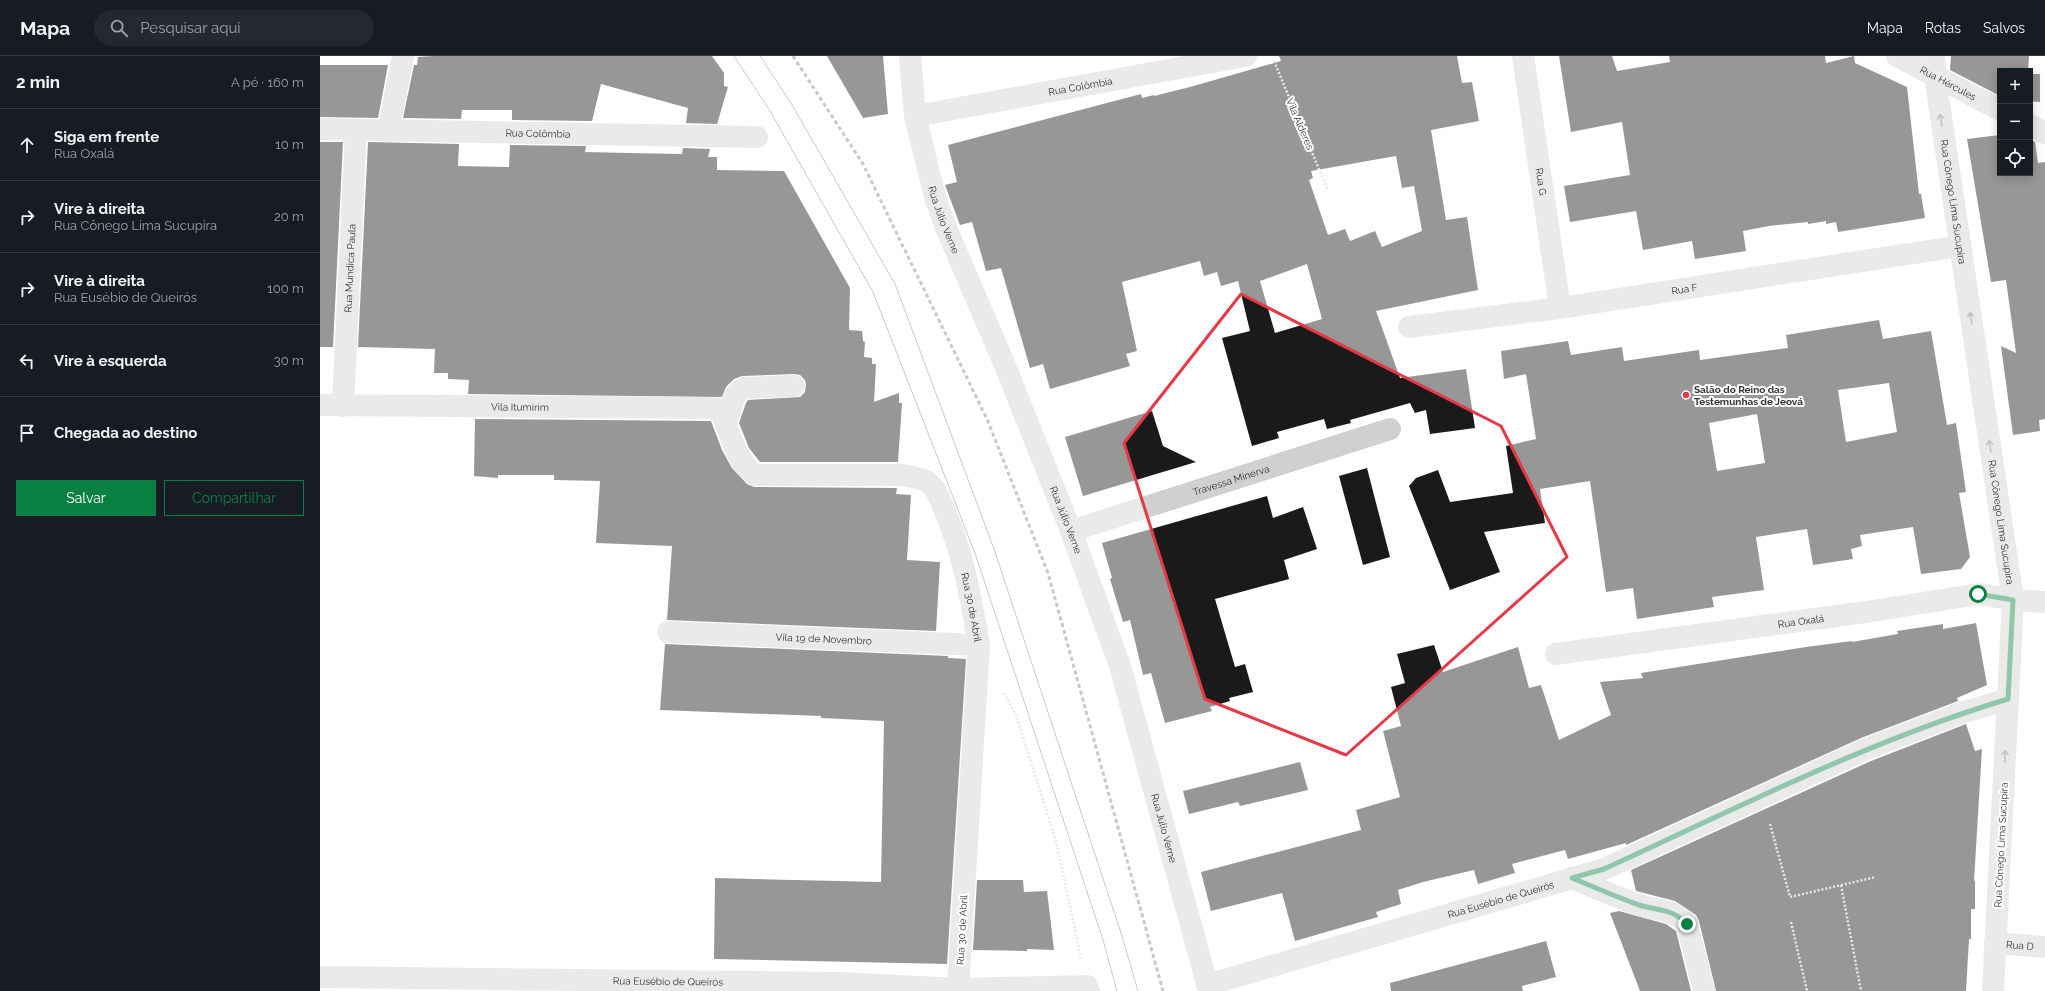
<!DOCTYPE html>
<html lang="pt">
<meta charset="utf-8">
<style>
:root{--surface:#171b24;--page:#242831;--text:#f1f3f6;--muted:#9ea1a6;--line:#363941;--accent:#0b8043}
body{margin:0;font-family:Raleway,sans-serif;background:var(--page);color:var(--text)}
.controls{position:absolute;right:12px;top:12px;display:grid;overflow:hidden;border-radius:0px;box-shadow:0 2px 10px #0003}
.controls button{width:36px;height:36px;display:grid;place-items:center;padding:0;border:0;border-bottom:1px solid var(--line);background:var(--surface);color:var(--text);font:20px sans-serif}
.stop{position:absolute;width:12px;height:12px;margin:-9px;border:3px solid #0b8043;border-radius:50%;background:#fff}
.stop.end{background:#0b8043;border-color:#fff;box-shadow:0 1px 4px #0008}
.list{margin:0;padding:0;list-style:none}
h2{display:flex;justify-content:space-between;align-items:center;height:52px;margin:0;padding:0 16px;font-size:17px}
h2 small{font-size:13px;font-weight:400;color:var(--muted)}
.list li{display:grid;grid-template-columns:26px 1fr auto;gap:12px;align-items:center;box-sizing:border-box;height:72px;padding:0 16px;border-top:1px solid var(--line)}
.list b{display:block;font-size:15px;white-space:nowrap}
.list p{margin:0;font-size:13px;white-space:nowrap;color:var(--muted)}
.list em{font-size:13px;font-style:normal;color:var(--muted)}
.actions{display:flex;gap:8px;padding:12px 16px}
.actions a{flex:1;padding:9px 0;border:1px solid var(--accent);border-radius:0px;text-align:center;font-size:14px;color:var(--accent)}
.actions .main{background:var(--accent);color:#fff}
.icon{flex:none;width:22px;height:22px;fill:none;stroke:currentColor;stroke-width:2;stroke-linecap:round;stroke-linejoin:round}
.map{position:relative;flex:none;width:1725px;height:935px;overflow:hidden}
header{display:flex;align-items:center;gap:24px;box-sizing:border-box;height:56px;padding:0 20px;background:var(--surface);border-bottom:1px solid var(--line)}
header strong{font-size:19px}
nav{display:flex;gap:22px;margin-inline-start:auto;font-size:14px}
.search{width:280px;height:36px;background:var(--page);display:flex;align-items:center;gap:10px;box-sizing:border-box;padding:0 14px;border-radius:22px;color:var(--muted);font-size:15px}
main{display:flex}
aside{flex:1;background:var(--surface)}
.map>svg:first-child{display:block}
.building{fill:#1a1a1a;fill-rule:evenodd}
.lines{fill:none;stroke-linecap:round;stroke-linejoin:round}
.path{stroke:#cdcdcd;stroke-width:2.5;stroke-dasharray:2 2;stroke-linecap:butt}
.minor{stroke:#d0d0d0;stroke-width:22}
.tram{stroke:#888;stroke-width:1}
.rail{stroke:#888;stroke-width:3;stroke-dasharray:4 3;stroke-linecap:butt}
.oneway{stroke:#7a7a7a}
.route{stroke:#0b8043;stroke-width:5}
.marked{fill:none;stroke:#e63946;stroke-width:3;stroke-linejoin:round}
.poi-dot{fill:#e63946;stroke:#fff;stroke-width:1.5}
.labels{text-anchor:middle;dominant-baseline:central;stroke-width:4;stroke-linejoin:round;paint-order:stroke}
.street-label{font-size:10px;fill:#333;stroke:#fff}
.poi-label{font-size:10px;font-weight:bold;fill:#333;stroke:#fff;text-anchor:start}
</style>
<header>
<strong>Mapa</strong>
<div class="search"><svg class="icon" aria-label="search" viewBox="0 0 24 24"><circle cx="10" cy="10" r="6"/><path d="M15 15l6 6"/></svg>Pesquisar aqui</div>
<nav><a>Mapa</a><a>Rotas</a><a>Salvos</a></nav>
</header>
<main>
<aside>
<h2>2 min<small>A pé · 160 m</small></h2>
<ul class="list">
<li><svg class="icon" aria-label="ahead" viewBox="0 0 24 24"><path d="M12 20V5M6 11l6-6 6 6"/></svg><div><b>Siga em frente</b><p>Rua Oxalá</p></div><em>10 m</em></li>
<li><svg class="icon" aria-label="right" viewBox="0 0 24 24"><path d="M7 20v-9h11M14 6l5 5-5 5"/></svg><div><b>Vire à direita</b><p>Rua Cônego Lima Sucupira</p></div><em>20 m</em></li>
<li><svg class="icon" aria-label="right" viewBox="0 0 24 24"><path d="M7 20v-9h11M14 6l5 5-5 5"/></svg><div><b>Vire à direita</b><p>Rua Eusébio de Queirós</p></div><em>100 m</em></li>
<li><svg class="icon" aria-label="left" viewBox="0 0 24 24"><path d="M17 20v-9H6M10 6l-5 5 5 5"/></svg><div><b>Vire à esquerda</b></div><em>30 m</em></li>
<li><svg class="icon" aria-label="arrive" viewBox="0 0 24 24"><path d="M6 21V4h12l-3 4 3 4H6"/></svg><div><b>Chegada ao destino</b></div></li>
</ul>
<div class="actions"><a class="main">Salvar</a><a>Compartilhar</a></div>
</aside>
<div class="map">
<svg width="1725" height="935" viewBox="0 0 1725 935">
<rect width="100%" height="100%" fill="#fff"/>
<path class="building" d="M113,0H392L404,17V30L408,31L397,68L366,67L368,52L281,28L272,65L192,64V54H142L141,63L83,62L94,9H97L98,1Z
M507,0H563L568,58L543,62Z
M959,0H1137L1142,27L1152,26L1159,65L1111,74L1126,164L1147,161L1158,234L1056,255L1080,322L1146,313L1155,372L1110,378L1106,354L1095,357L1090,347L1030,364L1031,367L1007,373L1004,363L957,376L959,382L932,390L902,282L930,275L918,225L901,230L897,216L884,220L880,205L802,226L817,295L806,298L810,310L730,333L723,308L710,312L681,212L666,215L652,166L640,169L625,129L637,126L628,89L821,38L822,42L834,39V40L870,31L961,5ZM1076,100L1082,132L1094,130L1102,175L1062,191L1055,175L1030,185L1025,173L1008,179L989,124L993,122L991,115ZM987,208L1002,263L955,277L940,225Z
M1239,0H1292L1297,15L1350,6L1349,0H1505L1506,7L1534,0L1535,7L1587,31L1599,138H1601L1605,162L1518,176L1516,166L1506,168V165L1488,168V166L1449,170L1423,175L1426,195L1375,203L1372,185L1323,194L1316,155L1250,166L1244,130L1310,119L1302,66L1251,76Z
M1631,0H1709L1708,15H1680V40L1630,14Z
M0,9H68L58,62L0,61Z
M1710,18H1720V46L1710,45Z
M1680,79V117H1710V83L1715,86L1718,107L1725,106V363L1719,364L1720,375L1693,379L1681,290L1696,297L1686,224L1671,226L1647,83Z
M0,86H23L13,291H0Z
M48,86L139,88L138,110L189,111L190,89L266,90L265,96L309,97L362,98L363,92L390,93L388,101H397V114L464,115L530,232L529,274L542,275L543,285L545,286L544,301L552,302V308H556L554,346L579,337V347H582L578,406H440L429,392L419,367L426,347L428,344L480,341L485,336L486,329L485,324L480,319L474,318L422,320L414,323L406,331L402,341L148,338L149,324L128,323V317H114L115,293L38,291Z
M1559,264L1563,283L1611,275L1627,369L1636,367L1646,436L1639,437L1650,501L1641,513L1601,518L1593,471L1540,479L1542,490L1531,493L1533,503L1493,509L1487,473L1436,481L1444,534L1392,541L1394,551L1317,563L1313,532L1286,536L1270,425L1220,433L1225,467L1164,476L1180,516L1130,534L1089,430L1096,422L1118,414L1130,446L1193,437L1186,390L1216,383L1206,318L1184,323L1181,295L1248,285L1251,299L1302,291L1304,305L1379,294L1380,304L1468,292L1466,279ZM1569,327L1577,376L1526,386L1518,334ZM1437,358L1445,407L1397,415L1389,367Z
M832,355L843,390L876,406L763,440L745,381Z
M155,363L391,365L402,394L412,412L427,428L434,431L577,432L576,438L591,439L587,504L620,506L616,575L347,564L352,490L276,487L280,425L234,424V419H178V422L154,420Z
M1047,412L1070,501L1043,509L1019,420Z
M947,440L953,462L983,451L997,493L964,504L969,523L895,543L915,611L925,608L933,636L909,642L910,645L890,651L892,655L845,667L831,617L823,619L810,564L803,566L790,523L792,522L782,487Z
M1656,567L1667,629L1637,642L1638,645L1541,682L1306,789V787L1248,803L1245,794L1192,808L1195,817L1158,828L1154,814L1103,826L1078,834L1081,848L1056,856L1058,861L975,885L962,837L891,855L881,816L1041,774L1036,754L1080,741L1063,675L1081,670L1071,631L1085,627L1077,598L1114,589L1123,616L1198,591L1209,632L1221,629L1239,684L1291,659L1280,626L1323,622L1321,617L1486,591L1532,585V586L1578,578L1577,575L1623,568V573Z
M345,588L628,600V602L646,603L627,908L394,903L395,822L561,826L564,665L501,662V660L340,654Z
M1646,668L1655,695L1662,693L1654,825H1655V853H1651V883H1649L1646,935H1396L1379,865L1376,859L1355,845L1316,835L1311,814L1551,705Z
M980,706L988,734L920,750L918,746L869,758L863,735Z
M657,824H703L704,836L727,835L734,894L707,893V895L653,894Z
M1299,855L1346,868L1356,875L1371,935H1320L1290,857Z
M1226,885L1236,921L1202,930L1203,935H1071L1070,927Z"/>
<g class="lines">
<path class="path" d="M954,5L1008,135
M684,637L696,659L736,785L761,902
M1450,768L1470,841L1556,821
M1521,829L1541,935
M1471,866L1487,935"/>
<g class="minor">
<path id="s1" d="M590,0L595,60L615,141L624,167L684,307L751,475L800,610L889,935"/>
<path id="s2" d="M1203,0L1240,252"/>
<path id="s3" d="M1577,0L1680,54"/>
<path id="s4" d="M1614,0L1615,20L1693,544L1673,935"/>
<path id="s5" d="M595,60L926,0"/>
<path d="M1710,69L1725,77"/>
<path id="s6" d="M0,73L437,81"/>
<path d="M68,75L83,0"/>
<path id="s7" d="M1089,271L1240,252L1640,190"/>
<path id="s8" d="M0,349L389,352L400,353C410,375 415,405 435,419H583C592,421 605,422 611,429C618,436 621,445 624,453C643,496 651,543 659,589L638,933"/>
<path id="s9" d="M23,350L36,74"/>
<path d="M406,366L415,340L423,332L474,330"/>
<path id="s10" d="M751,475L1070,373"/>
<path id="s11" d="M348,576L659,589"/>
<path id="s12" d="M1236,598L1546,556L1659,538L1693,544L1725,546"/>
<path d="M1251,822C1274,831 1296,841 1319,849C1338,855 1352,852 1367,868L1384,935"/>
<path id="s13" d="M1675,887L1725,891"/>
<path id="s14" d="M0,921L522,927L638,933L767,930L769,935"/>
<path id="s15" d="M887,929L1284,813L1546,693L1641,657L1688,643"/>
</g>
<path class="tram" d="M414,0L450,55L553,236L656,500L783,884L797,935
M440,0L471,47L575,228L674,493L801,877L818,935"/>
<path class="rail" d="M473,0L543,108L667,363L728,517L843,935"/>
</g>
<defs><path id="oneway-shaft" d="M-6 0H5M1.5-3L5.5 0L1.5 3" fill="none" stroke-width="1.6" stroke-linecap="round" stroke-linejoin="round"/></defs>
<g class="oneway">
<use href="#oneway-shaft" transform="translate(1621 64) rotate(-99)"/>
<use href="#oneway-shaft" transform="translate(1651 262) rotate(-99)"/>
<use href="#oneway-shaft" transform="translate(1670 390) rotate(-99)"/>
<use href="#oneway-shaft" transform="translate(1685 700) rotate(-87)"/>
</g>
<g class="lines">
<path class="route" d="M1367,868C1352,852 1338,855 1319,849C1296,841 1274,831 1252,822L1284,813C1417,752 1548,685 1688,643L1693,544L1658,538"/>
</g>
<path d="M0 0H1725V935H0ZM921,238L1181,370L1247,501L1026,699L885,643L804,387Z" fill="#fff" fill-opacity=".55" fill-rule="evenodd"/>
<path class="marked" d="M921,238L1181,370L1247,501L1026,699L885,643L804,387Z"/>
<circle class="poi-dot" cx="1366" cy="339" r="4"/>
<g class="labels">
<g class="street-label">
<text stroke="none"><textPath href="#s3" startOffset="58">Rua Hércules</textPath></text>
<text stroke="none"><textPath href="#s5" startOffset="168">Rua Colômbia</textPath></text>
<text transform="translate(980 68) rotate(67)">Vila Alderes</text>
<text stroke="none"><textPath href="#s6" startOffset="218">Rua Colômbia</textPath></text>
<text stroke="none"><textPath href="#s2" startOffset="127">Rua G</textPath></text>
<text stroke="none"><textPath href="#s4" startOffset="147">Rua Cônego Lima Sucupira</textPath></text>
<text stroke="none"><textPath href="#s1" startOffset="168">Rua Júlio Verne</textPath></text>
<text stroke="none"><textPath href="#s9" startOffset="138">Rua Mundica Paula</textPath></text>
<text stroke="none"><textPath href="#s7" startOffset="278">Rua F</textPath></text>
<text stroke="none"><textPath href="#s8" startOffset="200">Vila Itumirim</textPath></text>
<text stroke="none"><textPath href="#s10" startOffset="168">Travessa Minerva</textPath></text>
<text stroke="none"><textPath href="#s1" startOffset="492">Rua Júlio Verne</textPath></text>
<text stroke="none"><textPath href="#s4" startOffset="471">Rua Cônego Lima Sucupira</textPath></text>
<text stroke="none"><textPath href="#s8" startOffset="784">Rua 30 de Abril</textPath></text>
<text stroke="none"><textPath href="#s12" startOffset="247">Rua Oxalá</textPath></text>
<text stroke="none"><textPath href="#s11" startOffset="156">Vila 19 de Novembro</textPath></text>
<text stroke="none"><textPath href="#s1" startOffset="816">Rua Júlio Verne</textPath></text>
<text transform="translate(1681 789) rotate(-87)">Rua Cônego Lima Sucupira</text>
<text stroke="none"><textPath href="#s15" startOffset="306">Rua Eusébio de Queirós</textPath></text>
<text transform="translate(642 874) rotate(-87)">Rua 30 de Abril</text>
<text stroke="none"><textPath href="#s13" startOffset="25">Rua D</textPath></text>
<text stroke="none"><textPath href="#s14" startOffset="348">Rua Eusébio de Queirós</textPath></text>
</g>
<g class="poi-label">
<text x="1374" y="333">Salão do Reino das<tspan x="1374" dy="12">Testemunhas de Jeová</tspan></text>
</g>
</g>
</svg>
<div class="controls">
<button>+</button>
<button>−</button>
<button><svg class="icon" aria-label="locate" viewBox="0 0 24 24"><circle cx="12" cy="12" r="6"/><path d="M12 2v4M12 18v4M2 12h4M18 12h4"/></svg></button>
</div>
<div class="stop" style="left:1658px;top:538px"></div>
<div class="stop end" style="left:1367px;top:868px"></div>
</div>
</main>
